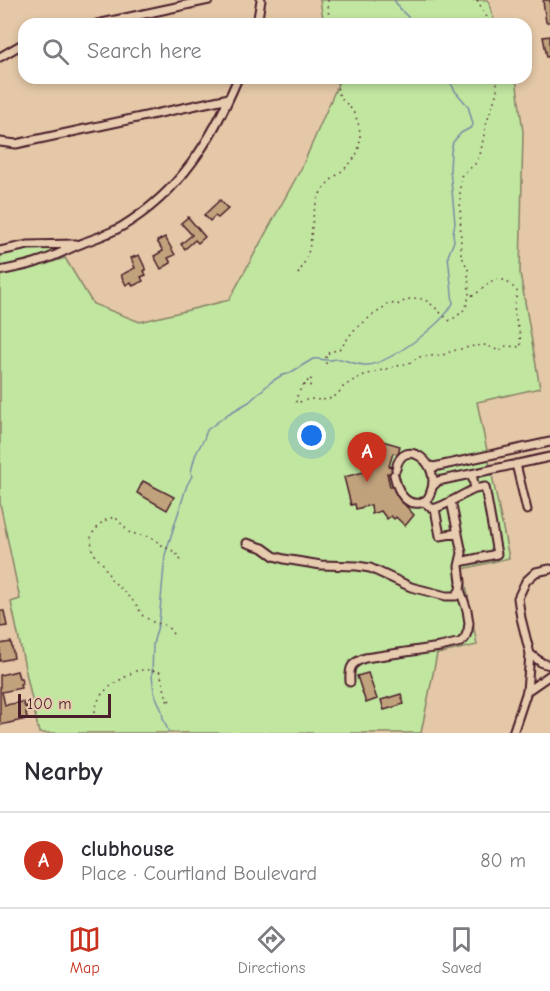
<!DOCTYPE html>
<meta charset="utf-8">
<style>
:root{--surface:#fff;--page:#f7f7f7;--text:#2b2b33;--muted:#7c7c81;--line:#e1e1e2;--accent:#c8321e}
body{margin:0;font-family:"Comic Neue",sans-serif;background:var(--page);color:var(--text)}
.scale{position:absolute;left:18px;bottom:15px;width:93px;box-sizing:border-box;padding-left:6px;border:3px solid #4a1f2b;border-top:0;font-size:16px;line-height:21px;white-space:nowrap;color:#4a1f2b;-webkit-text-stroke:4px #e8ccaf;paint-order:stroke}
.you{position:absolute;left:312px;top:436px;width:21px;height:21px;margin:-15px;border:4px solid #fff;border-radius:50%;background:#1a73e8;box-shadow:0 0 0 9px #1a73e833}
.badge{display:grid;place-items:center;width:39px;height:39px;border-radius:50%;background:var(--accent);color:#fff;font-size:20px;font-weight:700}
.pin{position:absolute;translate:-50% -50px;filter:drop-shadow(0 2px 3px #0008)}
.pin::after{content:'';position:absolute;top:32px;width:21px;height:18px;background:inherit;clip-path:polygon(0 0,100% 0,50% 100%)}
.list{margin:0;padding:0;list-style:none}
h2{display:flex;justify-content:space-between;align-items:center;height:78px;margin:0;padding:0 24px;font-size:26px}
h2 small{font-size:20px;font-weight:400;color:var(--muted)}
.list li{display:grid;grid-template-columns:39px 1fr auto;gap:18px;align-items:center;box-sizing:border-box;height:96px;padding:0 24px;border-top:2px solid var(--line)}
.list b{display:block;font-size:22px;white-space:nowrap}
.list p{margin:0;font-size:20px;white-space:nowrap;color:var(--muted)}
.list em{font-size:20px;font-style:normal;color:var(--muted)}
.icon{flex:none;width:33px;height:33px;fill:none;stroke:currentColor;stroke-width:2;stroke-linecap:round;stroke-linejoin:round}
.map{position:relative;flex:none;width:550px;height:733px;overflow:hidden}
.search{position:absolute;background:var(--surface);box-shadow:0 3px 9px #0003;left:18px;right:18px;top:18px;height:66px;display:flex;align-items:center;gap:15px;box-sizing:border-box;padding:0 21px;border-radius:18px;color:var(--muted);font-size:22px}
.sheet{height:174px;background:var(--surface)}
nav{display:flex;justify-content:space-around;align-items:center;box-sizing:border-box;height:84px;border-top:2px solid var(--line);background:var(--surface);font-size:16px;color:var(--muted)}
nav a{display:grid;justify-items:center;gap:3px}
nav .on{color:var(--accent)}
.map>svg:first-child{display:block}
.green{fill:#c1e6a0;stroke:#868266;stroke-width:1.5}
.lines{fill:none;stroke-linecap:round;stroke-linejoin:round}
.stream{stroke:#778da5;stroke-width:1.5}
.building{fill:#c0a27b;stroke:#4a1f2b;stroke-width:1.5}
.minor-casing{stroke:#4a1f2b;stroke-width:11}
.path{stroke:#4a1f2b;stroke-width:1.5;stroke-dasharray:1.5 4.5;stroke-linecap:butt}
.minor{stroke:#e8ccaf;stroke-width:7}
</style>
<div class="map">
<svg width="550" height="733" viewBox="0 0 550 733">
<rect width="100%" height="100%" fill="#e4c8a7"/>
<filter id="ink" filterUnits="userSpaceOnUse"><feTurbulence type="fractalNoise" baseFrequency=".0167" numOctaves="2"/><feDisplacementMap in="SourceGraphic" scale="12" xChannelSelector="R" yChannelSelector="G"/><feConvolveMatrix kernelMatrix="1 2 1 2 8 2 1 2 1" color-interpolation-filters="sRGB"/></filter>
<g filter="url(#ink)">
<path class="green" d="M320,0H488L495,24H324Z
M337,78H516L523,132L520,273L540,388L477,402L509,558L463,569L477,645L437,654L421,733H39L11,602L20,599L0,503V275L36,267L65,258L93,304L140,322L229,300L302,167L338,84Z
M79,244L0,271V251L28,245Z"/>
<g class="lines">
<path class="stream" d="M394,0L402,11L415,24
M169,733L163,718L162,711L154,692L152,675L153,644L159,622L165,555L187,485L192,476L191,472L195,456L199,448L204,439L207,430L228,414L249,402L271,382L282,375L288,374L313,359C319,358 321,360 327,360C332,361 335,358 340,359C349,361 358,366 368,365C391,362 443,324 453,303L448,256L454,241L453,233L455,223L450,169L451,152L453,142L461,133L472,127L473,124L468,106L455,91L448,78"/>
</g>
<path class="building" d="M545,0H550V22H546L543,1Z
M550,36V57H547L543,37Z
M220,200L228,209L218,218L215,216L210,221L204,215Z
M188,217L205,237L198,243L195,240L185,249L181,244L192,235L181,223Z
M165,237L175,255L168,258L171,263L161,269L154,256L163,251L157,241Z
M139,255L146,270L144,271L146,275L141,277L143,281L133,286L131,282L126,285L121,275L135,268L131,258Z
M379,440L400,446L398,454L393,453L389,466L400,470L398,476L387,473L390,487H393L398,497L414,515L405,526L396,517L394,519L391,516L387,519L381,511L372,514L371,505L356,509L355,504L351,505L344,477L364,472L365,467L363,466L367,453L375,455Z
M143,481L174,497L167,510L137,493Z
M0,611H4L7,626L0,627Z
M11,642L14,658L0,661V644Z
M17,671L19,678H21L22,683L20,684L21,688L2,692L5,705L23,702L25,707L27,706L28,712H26L27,719L0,725V675Z
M368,673L377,699L366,703L357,676Z
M401,694L404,704L384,710L381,700Z"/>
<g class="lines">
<g class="minor-casing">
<path id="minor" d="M97,24L209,0
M257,24L261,0
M0,57L24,43
M0,142L16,144L229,98
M0,251L28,245L76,244
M0,271C13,268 27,266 40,261C54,257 66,250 78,245C92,239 107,235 121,227C180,192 212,140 238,78
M516,464L527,510
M430,466L434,467L550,442
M394,475C397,488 403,506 420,503C426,501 428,499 430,494C444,464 403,434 396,469
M434,485L438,481L550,457
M424,502L433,509C448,505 460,495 475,489L472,474
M435,509L440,536L458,533
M247,543L263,548L274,556L284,559L321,565L357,566L370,568L411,587L446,596H456L460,590L461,582L459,566L462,553L451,501
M460,562L497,554L485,487L475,489
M530,654L542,663L550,665
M350,682C349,667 351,663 365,658L440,647L461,642L465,638L468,630L469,623L467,610L460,590
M527,691L550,675
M513,733L527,691L530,654L521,618L518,598L526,581L536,572L550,569"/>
</g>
<path class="path" d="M328,0L329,24
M477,0L491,24
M298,274C303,266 307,258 309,249C313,231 311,211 320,194C332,171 361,168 360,136C360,125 356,115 349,106C346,103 342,100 340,96C337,91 337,84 337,78
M326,364V354L341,348L353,331L375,313L382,310L387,304L390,303L397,305C401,303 405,300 410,299C428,294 437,312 450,321L461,313L466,307L469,296L468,269L461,255L460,188L461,176L475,164L480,155L486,125L497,92V78
M304,385L310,386L311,378C303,385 296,393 296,403L310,399L321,400L329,399L337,395L344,386L361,376L412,362L418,357L443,355L452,351L474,346L486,345L499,351L506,346L521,347L520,335L514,312L517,291C492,264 490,290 470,296
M173,634L167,626L153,622L143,616L135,603L111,579L103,564L96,557L92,549L91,535L103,521L111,518H116L130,533L151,537L163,546L175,552L182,562
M95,712C98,688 117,683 135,671C144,669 151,670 160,672L168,703L170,701L169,700"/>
<use href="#minor" class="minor"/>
</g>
</g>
</svg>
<div class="scale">100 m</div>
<div class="you"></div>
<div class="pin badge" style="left:367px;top:482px">A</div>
<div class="search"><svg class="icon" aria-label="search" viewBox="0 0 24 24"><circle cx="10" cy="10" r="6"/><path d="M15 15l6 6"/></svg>Search here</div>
</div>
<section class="sheet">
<h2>Nearby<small></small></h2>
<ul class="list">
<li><span class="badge">A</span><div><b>clubhouse</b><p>Place · Courtland Boulevard</p></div><em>80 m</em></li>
</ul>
</section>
<nav>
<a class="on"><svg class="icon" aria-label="map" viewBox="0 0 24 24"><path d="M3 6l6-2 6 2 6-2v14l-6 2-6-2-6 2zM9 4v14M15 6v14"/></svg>Map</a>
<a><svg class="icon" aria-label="directions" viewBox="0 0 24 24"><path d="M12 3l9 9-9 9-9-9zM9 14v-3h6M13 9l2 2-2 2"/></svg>Directions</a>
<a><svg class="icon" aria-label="saved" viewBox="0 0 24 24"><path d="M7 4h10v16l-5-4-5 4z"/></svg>Saved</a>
</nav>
